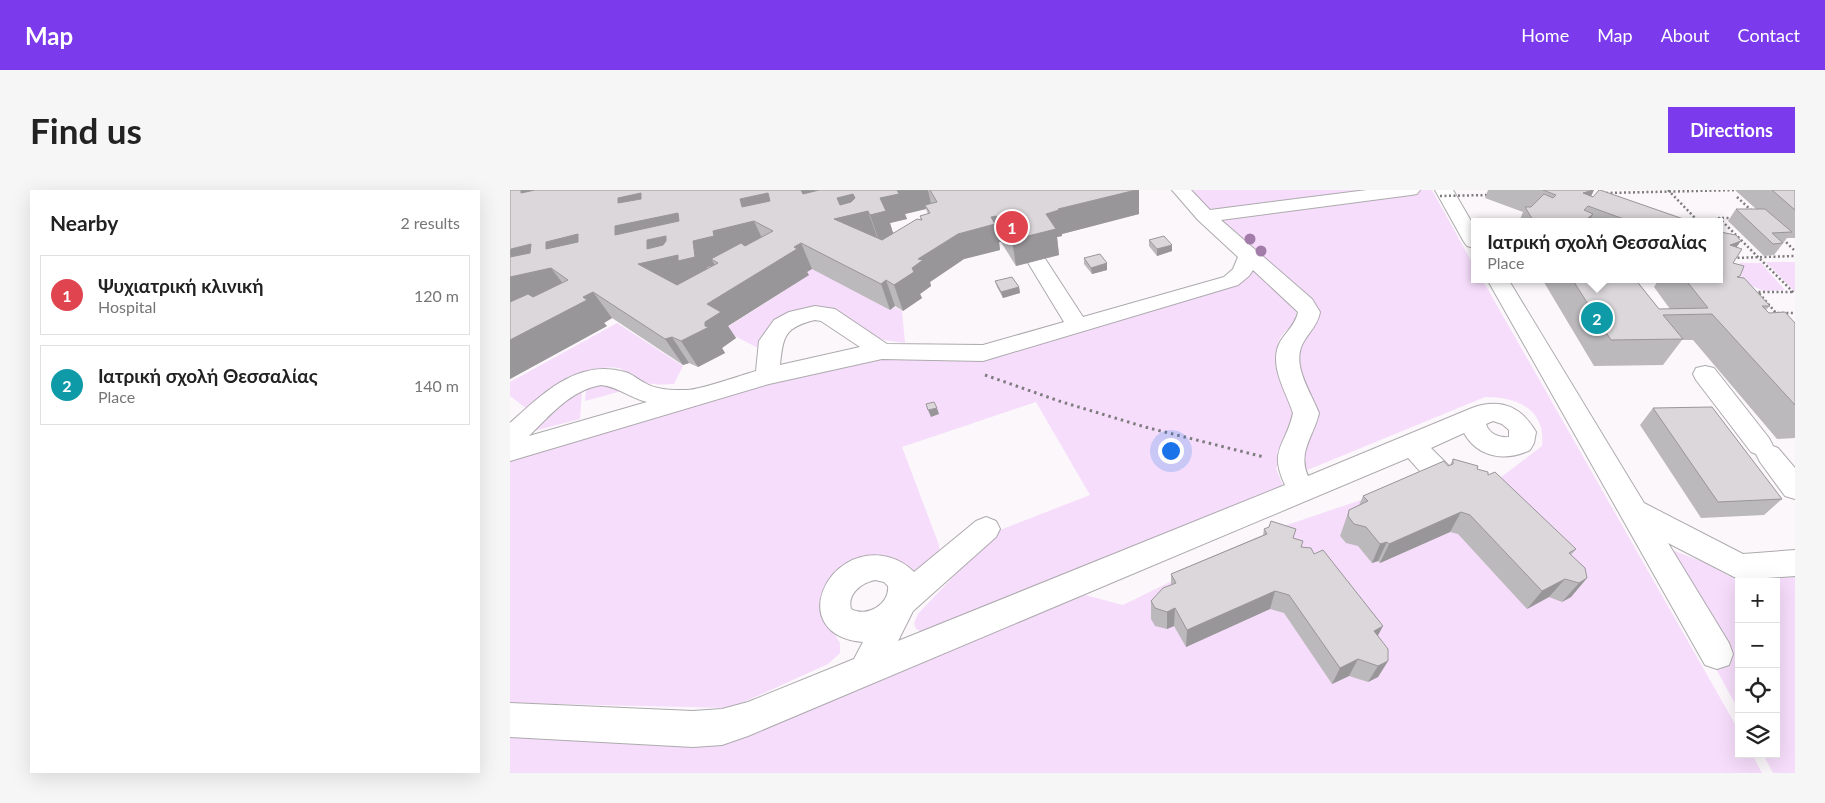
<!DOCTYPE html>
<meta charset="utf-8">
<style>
:root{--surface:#fff;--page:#f6f6f6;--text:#222;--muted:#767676;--line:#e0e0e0;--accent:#7c3aed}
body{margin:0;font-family:Lato,sans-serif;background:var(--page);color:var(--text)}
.controls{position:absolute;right:15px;bottom:15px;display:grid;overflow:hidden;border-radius:0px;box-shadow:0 5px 20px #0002}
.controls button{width:45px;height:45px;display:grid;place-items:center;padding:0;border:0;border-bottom:1px solid var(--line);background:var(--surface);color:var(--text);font:25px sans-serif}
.you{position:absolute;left:660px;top:260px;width:18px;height:18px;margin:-12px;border:4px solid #fff;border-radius:50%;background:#1a73e8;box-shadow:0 0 0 8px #1a73e833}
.badge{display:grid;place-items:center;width:32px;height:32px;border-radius:50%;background:var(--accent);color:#fff;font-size:16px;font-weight:700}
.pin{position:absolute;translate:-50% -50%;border:2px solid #fff;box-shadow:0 1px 5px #0006}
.popup{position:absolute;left:961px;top:28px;width:252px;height:65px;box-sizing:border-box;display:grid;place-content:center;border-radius:0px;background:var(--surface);filter:drop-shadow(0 1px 4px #0005);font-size:16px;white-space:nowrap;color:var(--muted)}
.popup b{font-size:19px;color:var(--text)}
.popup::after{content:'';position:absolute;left:50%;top:100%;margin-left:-10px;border:10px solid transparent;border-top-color:var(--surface)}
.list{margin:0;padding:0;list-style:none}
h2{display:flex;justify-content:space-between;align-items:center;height:65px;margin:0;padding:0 20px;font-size:21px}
h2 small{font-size:16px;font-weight:400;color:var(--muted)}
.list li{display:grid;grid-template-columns:32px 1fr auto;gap:15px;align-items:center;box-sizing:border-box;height:80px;margin:0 10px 10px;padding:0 10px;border:1px solid var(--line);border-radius:0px}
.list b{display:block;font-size:19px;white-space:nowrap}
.list p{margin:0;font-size:16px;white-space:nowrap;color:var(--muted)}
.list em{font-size:16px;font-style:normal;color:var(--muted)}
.icon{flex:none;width:28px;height:28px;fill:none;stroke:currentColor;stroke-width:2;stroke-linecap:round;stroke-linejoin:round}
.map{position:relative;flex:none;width:1285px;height:583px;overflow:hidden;border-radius:0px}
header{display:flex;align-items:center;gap:30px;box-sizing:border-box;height:70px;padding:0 25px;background:var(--accent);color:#fff}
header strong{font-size:24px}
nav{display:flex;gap:28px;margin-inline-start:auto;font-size:18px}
.intro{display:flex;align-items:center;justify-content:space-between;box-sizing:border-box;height:120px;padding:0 30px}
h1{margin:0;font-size:35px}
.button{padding:12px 22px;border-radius:0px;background:var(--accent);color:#fff;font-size:18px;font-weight:700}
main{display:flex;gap:30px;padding:0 30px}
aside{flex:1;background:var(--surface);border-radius:0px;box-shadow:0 5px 20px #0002}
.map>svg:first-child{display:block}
.green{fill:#f6ddfb}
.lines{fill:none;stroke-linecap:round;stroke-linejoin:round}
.minor-casing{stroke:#adaaae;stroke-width:2}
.path-far1{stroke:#7e7c7e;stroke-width:2.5;stroke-dasharray:2 2.5;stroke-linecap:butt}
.path{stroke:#7e7c7e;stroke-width:3;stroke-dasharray:2.5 4;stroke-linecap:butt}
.minor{fill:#fff;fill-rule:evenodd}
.path-bridge{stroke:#7e7c7e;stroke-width:2.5;stroke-dasharray:2 2.5;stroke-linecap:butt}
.tree{fill:#a37daa}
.wall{fill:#bcb9bc;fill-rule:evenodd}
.shaded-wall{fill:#999699}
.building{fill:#dbd7db;stroke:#999699;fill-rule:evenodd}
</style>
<header>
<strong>Map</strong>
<nav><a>Home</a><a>Map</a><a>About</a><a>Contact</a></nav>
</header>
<div class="intro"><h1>Find us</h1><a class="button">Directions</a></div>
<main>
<aside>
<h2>Nearby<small>2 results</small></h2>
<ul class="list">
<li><span class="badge" style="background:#e0444e">1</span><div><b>Ψυχιατρική κλινική</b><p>Hospital</p></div><em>120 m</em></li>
<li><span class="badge" style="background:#0f9aa8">2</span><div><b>Ιατρική σχολή Θεσσαλίας</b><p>Place</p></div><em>140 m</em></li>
</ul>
</aside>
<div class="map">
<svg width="1285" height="583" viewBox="0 0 1285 583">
<rect width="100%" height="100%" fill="#fbf7fb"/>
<path class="green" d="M677,0H922L964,76V89H972L1229,541V564H1242L1252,583H0V546L239,543L575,405L613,415L774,336L931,283L978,297L1032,256C1036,219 1008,207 975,207L790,283L794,223L779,174L797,129Z
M1256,72H1285V102Z
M1229,73H1251L1275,100L1254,101L1230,91L1234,90L1223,79L1234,78Z
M739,75L784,114C794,137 772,136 768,154C762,178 778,198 783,221V229L767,262L771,271L766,278L773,296L417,440L410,441L406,439L404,433L408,424L485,342L580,305L526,212L392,257L429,355L430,366C413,379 406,389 385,375L312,407L310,421L330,453V463L318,474L221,518L0,513V262L350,162H458L672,108Z
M303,79L380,120L385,117L392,121L395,153L374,150L304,120L252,160L213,140L299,85L296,83Z
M107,133L173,176L164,194C149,195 135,195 122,187C118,184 114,180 109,178C79,172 45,206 21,222L0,206V192Z
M77,186L127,197L75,211Z
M73,188L70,229L12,244Z
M1162,360L1196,373L1219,386L1244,389L1285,386V583H1263L1253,564H1266V392H1229V521L1199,466Z"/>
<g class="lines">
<g class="minor-casing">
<path id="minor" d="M662,0H681L700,20L857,0H910L907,4L901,5L711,30L802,109L810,122C808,135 799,142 793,153C781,175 801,202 809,223C804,246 787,262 798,286L962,218C990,208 1011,216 1026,242L1024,253L1020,260C996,272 968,268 954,243L921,258L940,277L944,284L940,291C919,298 911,281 898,268L238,546L212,555L183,557L0,547V513L183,521L212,519L238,512L344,469L353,452C275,445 316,352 378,367C389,370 396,374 404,382L466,331L476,327L486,331L490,339L486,347L403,421L388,451L775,295C758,259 776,256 783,223C776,201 758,175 770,152C776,142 786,134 788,122L743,80L739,86L728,95L473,171L372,169L259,194L0,271V233C32,204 68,168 115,182C123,184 128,190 135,193C146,200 163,200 176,200C187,201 232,185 246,181L249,151L264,130L279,122L305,116L325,119L377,154L473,155L554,132L517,71L520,67L527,65L534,67L573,127L714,87L723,79L728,67L688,30ZM305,130L311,131L350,157L270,175C273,146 275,137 305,130ZM91,195C109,197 118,207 137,212L19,246C40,225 61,200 91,195ZM983,231L992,234L999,240V247C989,248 979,244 976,234ZM365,390L374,392L378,396C380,414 357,428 341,419C337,404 351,393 365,390Z
M925,0H943L964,36V58L957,56L954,52Z
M977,89H998L1134,313L1233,364L1285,360V386L1230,390L1158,353L1219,453L1223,464L1219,475L1207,479L1195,475Z
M1195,176L1204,178L1259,248L1263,256L1268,258L1285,278V309L1275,306L1250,272L1246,264L1241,262L1186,190L1183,184L1186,178Z"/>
</g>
<path class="path-far1" d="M1158,0L1189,32
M1227,7L1242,21
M1223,28H1209L1285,104
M1273,49L1285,61
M1223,68L1285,66
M1282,102H1248L1266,123H1285"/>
<path class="path" d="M475,185L552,212L635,237L754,267"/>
<use href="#minor" class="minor"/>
<path class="path-bridge" d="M1096,3L1229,0
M930,6L979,5"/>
</g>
<g class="tree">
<circle cx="740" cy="49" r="5.5"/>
<circle cx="751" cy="61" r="5.5"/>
</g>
<path class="wall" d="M0,0H629V24L552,44V46L547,47L549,65L506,76L491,52H489L490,60L454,69L420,92L421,96L410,104L412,108L393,121L385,116L380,120L302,79L297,82L299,85L218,136L226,148L212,158L215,163L188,177L179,173L173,175L102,128L94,133L97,136L0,189ZM416,19L418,24L410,26L411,30L383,43L380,33L397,29L395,24Z
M978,0H1084L1081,6L1182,32H1009L1013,22L975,8Z
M1225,0H1285V48H1277L1264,65L1254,66L1218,31L1226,19H1246Z
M1210,43L1227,57L1223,73L1230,86L1228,87L1260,116L1256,120L1259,123L1285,133V248L1267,249L1183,150H1172L1153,175L1084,176L1032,89H1125L1149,119H1160L1144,97L1149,89H1210Z
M639,50L662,61L647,66L639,56Z
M574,68L597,73V80L582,84L574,74Z
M485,91L509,97L510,103L493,108L487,97Z
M1143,218L1272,309L1254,325L1191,328L1130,235Z
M943,269L967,279L978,285L1066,359L1061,365L1077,388L1061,407L1052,412L1039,407L1017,419L948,344L940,342L870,373L868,371L862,373L848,356L836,353L830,346L839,320L849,315L853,306L938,276L940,275Z
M754,339L783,348L791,357L804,364L868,445L878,471L868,487L858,492L839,486L822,494L774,423L760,419L676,457L664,436L657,439L645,436L641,429V411L661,395V384L753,345Z"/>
<path class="shaded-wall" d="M11,0H102L11,3Z
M291,0H321L303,29Z
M385,0H418L422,18L415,15L416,19L395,24L397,29L380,33L384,46L369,51L360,25L370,8Z
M626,0H629V24L552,44V46L547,47L549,65L506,76L502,50L536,24L548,19Z
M1084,0L1072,25L1073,3Z
M131,3L168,23L183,51L203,41L232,17L230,9L258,3L269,28L244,31L256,57L208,73L201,69L205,75L197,77L200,93L145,100L105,45V36L108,13V8Z
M343,4L358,21L367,47L334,55L324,29L327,8Z
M1083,24L1079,32H1073Z
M486,26L491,52H489L490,60L454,69L420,92L421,96L410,104L412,108L393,121L384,95L402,78L408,69L448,44L481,27Z
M68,44L86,70L36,59V52Z
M1231,51L1213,76L1220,55Z
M291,53L302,79L297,82L299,85L218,136L226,148L212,158L215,163L188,177L171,151L197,114Z
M21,54L41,78L61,104L0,125V68L1,59Z
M662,55V61L647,66V59Z
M597,73V80L582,84L581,78Z
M376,90L385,116L380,120L371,94Z
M509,97L510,103L493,108L491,102Z
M83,102L102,128L94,133L97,136L0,189V150L73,107Z
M162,147L179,173L173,175L155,149Z
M427,218L429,224L421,227L418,220Z
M951,322L940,342L870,373L879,354Z
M877,352L868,371L862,373L870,354Z
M1077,388L1061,407L1052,412L1069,393Z
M1055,389L1039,407L1017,419L1032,401Z
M765,401L760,419L676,457L677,440Z
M665,418L664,436L657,439V422Z
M873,436L864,453V441Z
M848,469L839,486L822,494L830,478Z
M878,471L868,487L858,492L868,476Z"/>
<path class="building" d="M0,0H11V3L25,0H291L293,4L309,0H387L389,4L370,8L376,21L360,25L358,21L324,29L372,50L407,29L412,30L410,26L420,23L415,15L427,12L420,0H626L548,19L549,20L536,24L546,39L502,50L486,26L481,27L485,34L448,44L408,69L413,70L402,78L404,82L384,95L376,90L371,94L291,53L284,57L287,59L197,114L211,122L195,132V136L199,137L171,151L162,147L155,149L83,102L73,107L77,110L0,150V112L18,104L23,107L58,90L41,78L0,87V67L20,63L21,54L1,59L0,65ZM131,3V9L108,13V8ZM258,3L260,11L232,17L230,9ZM343,4L345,8L341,12L330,15L327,8ZM168,23L169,31L105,45V36ZM244,31L263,41L235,56L231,53L201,69L208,73L167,95L128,74L168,65V71L185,67L183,51L204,46L203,41ZM68,44V52L36,59V52ZM156,46V51L153,55L137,59V50Z
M1033,0H1083L1073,3L1083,7L1089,0H1090L1182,32H1122L1078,16L1074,20L1083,24L1073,32H1024L1015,17H1021L1034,4L1043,8L1046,5Z
M1262,0H1285V20Z
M1226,19H1255L1282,42L1262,43L1273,53L1263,54Z
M1210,42L1226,45L1231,51L1220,55L1232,59L1223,73L1234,76L1230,86L1227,87L1234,88L1260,116H1252L1259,123L1275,122L1285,133V215L1202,124L1153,125L1173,149L1101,150L1062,89H1125L1149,119L1198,118L1175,89H1210V51L1212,52L1210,49Z
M654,46L662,55L647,59L639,50Z
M590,64L597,73L581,78L574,68Z
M502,87L509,97L491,102L485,91Z
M424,212L427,218L418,220L416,214Z
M1202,217L1272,309L1208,312L1143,218Z
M943,269L968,276L967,279L978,282V285L985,282L1066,359L1059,363L1075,378L1077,388L1069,393L1055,389L1032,401L960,325L951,322L879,354L877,352L870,354L856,337L844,334L838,326L839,320L858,311L853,306L934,271L938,276L943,274Z
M761,331L786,339L783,348L793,351L791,357L801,358L804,364L813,360L873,436L864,441L878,459V471L868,476L848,469L830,478L779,405L765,401L677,440L665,418L657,422L645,418L641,411L653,398L666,393L661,384L757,344L754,339L759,337Z"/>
</svg>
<div class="controls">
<button>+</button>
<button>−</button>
<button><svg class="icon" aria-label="locate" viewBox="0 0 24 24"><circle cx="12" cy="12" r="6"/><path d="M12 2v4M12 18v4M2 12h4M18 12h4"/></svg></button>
<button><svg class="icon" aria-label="layers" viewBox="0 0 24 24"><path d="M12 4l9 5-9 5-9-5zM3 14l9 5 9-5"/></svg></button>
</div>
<div class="you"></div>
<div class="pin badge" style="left:502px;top:37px;background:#e0444e">1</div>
<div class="pin badge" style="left:1087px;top:128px;background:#0f9aa8">2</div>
<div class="popup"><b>Ιατρική σχολή Θεσσαλίας</b>Place</div>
</div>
</main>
